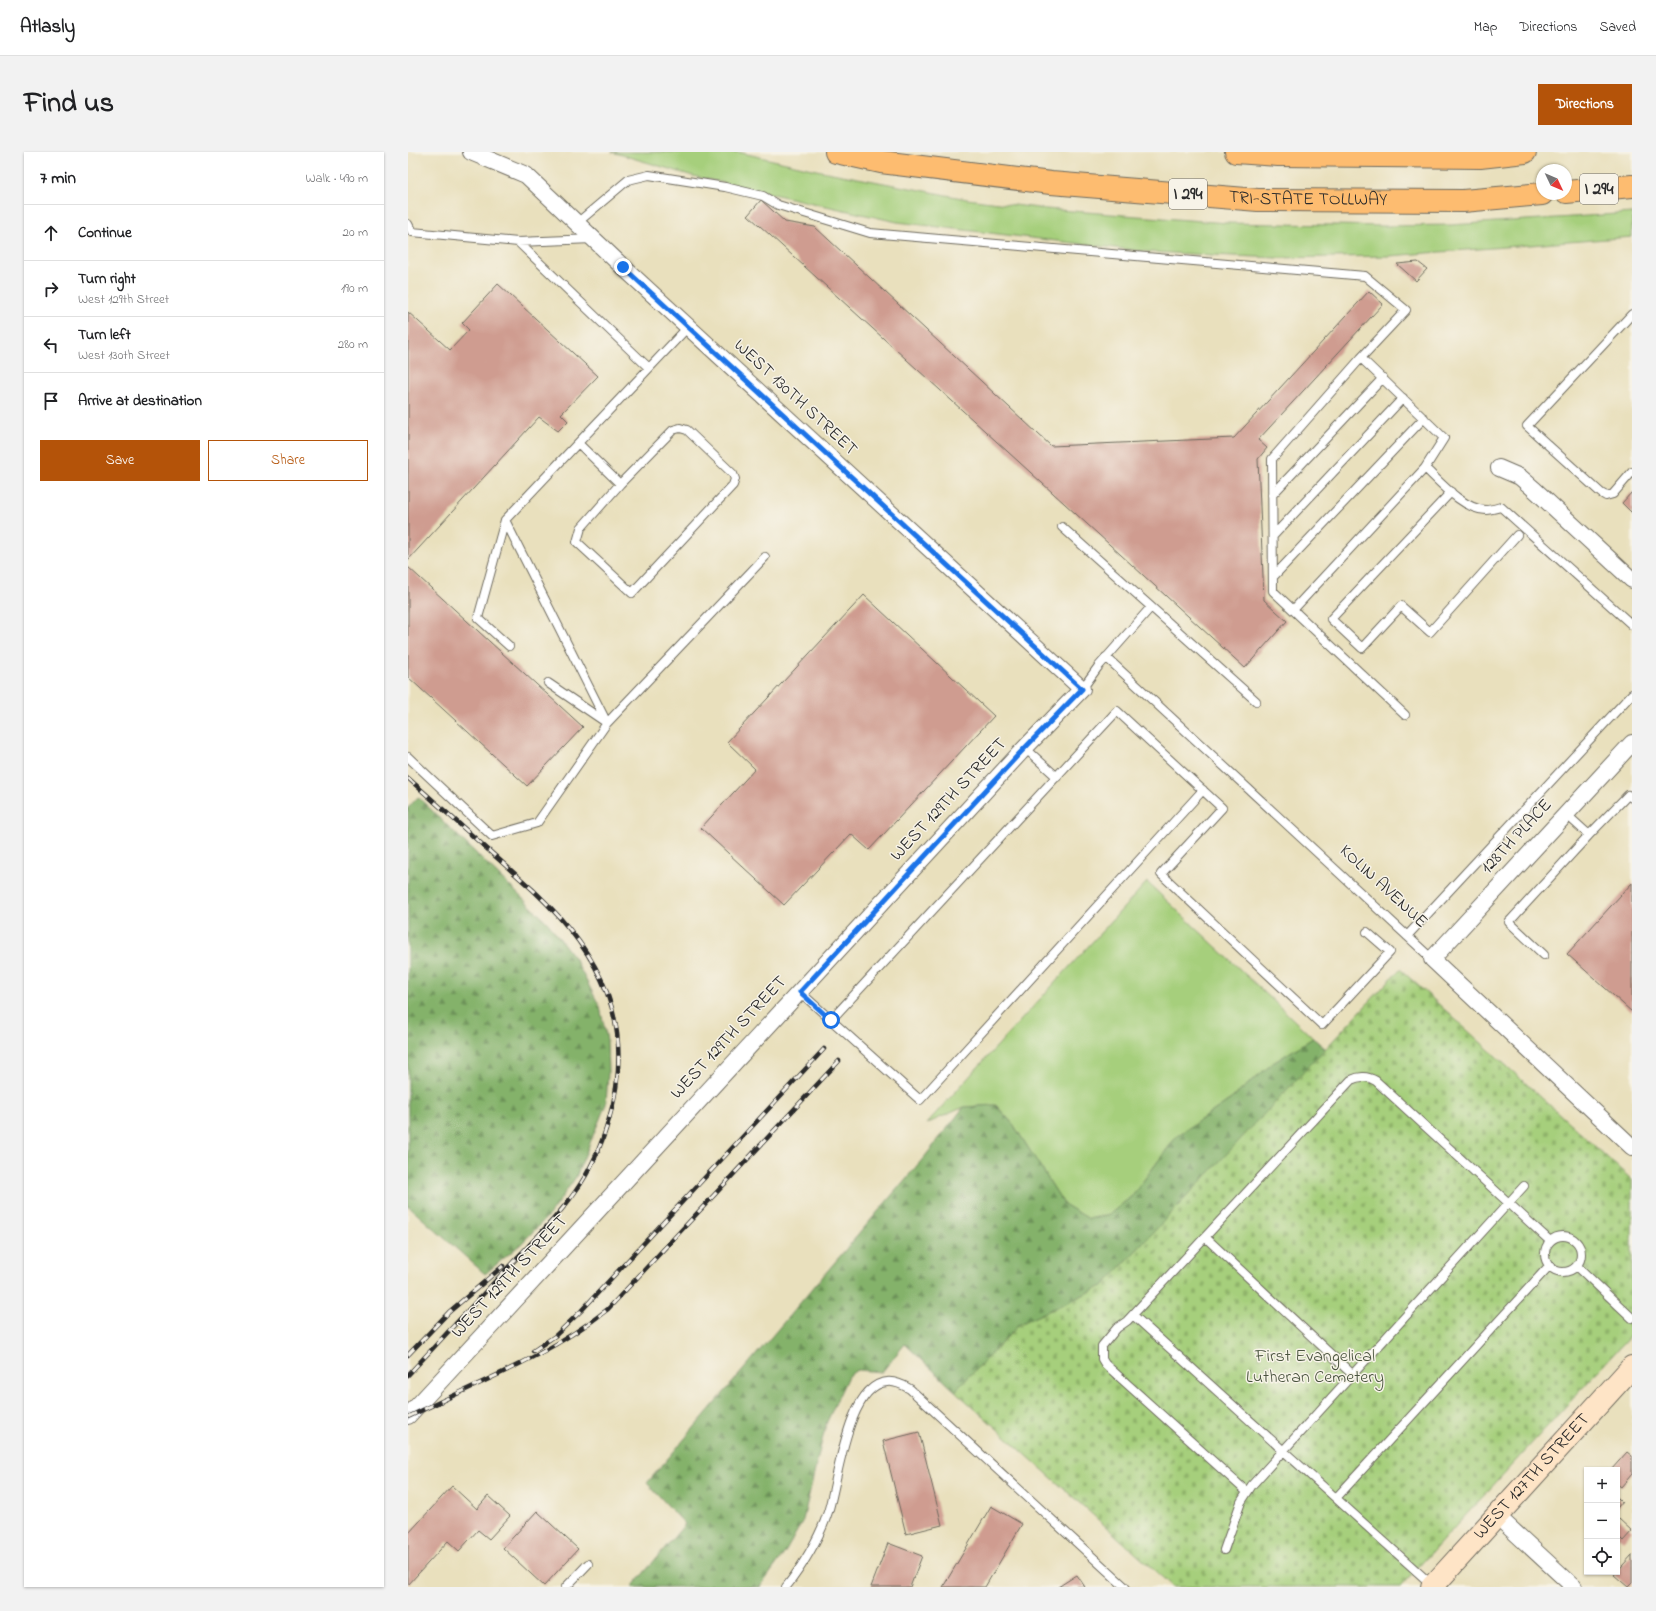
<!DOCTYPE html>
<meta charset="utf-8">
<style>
:root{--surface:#fff;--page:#f2f2f2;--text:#202124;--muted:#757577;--line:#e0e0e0;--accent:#b45309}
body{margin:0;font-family:"Indie Flower",sans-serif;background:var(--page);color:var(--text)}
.controls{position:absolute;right:12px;bottom:12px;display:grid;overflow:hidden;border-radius:0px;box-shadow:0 1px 3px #0004}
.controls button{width:36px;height:36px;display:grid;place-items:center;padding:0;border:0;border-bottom:1px solid var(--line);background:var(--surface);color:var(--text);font:20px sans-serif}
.compass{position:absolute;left:1128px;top:12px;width:36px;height:36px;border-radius:50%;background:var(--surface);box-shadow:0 1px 3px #0004;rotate:134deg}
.stop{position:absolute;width:12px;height:12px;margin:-9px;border:3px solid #1a73e8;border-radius:50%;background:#fff}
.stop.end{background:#1a73e8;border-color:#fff;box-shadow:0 1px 4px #0008}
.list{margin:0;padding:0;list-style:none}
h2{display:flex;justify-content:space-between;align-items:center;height:52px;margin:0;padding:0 16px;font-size:17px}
h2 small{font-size:13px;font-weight:400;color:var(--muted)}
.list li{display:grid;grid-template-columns:26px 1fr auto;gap:12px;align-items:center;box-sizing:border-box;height:56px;padding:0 16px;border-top:1px solid var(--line)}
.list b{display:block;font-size:15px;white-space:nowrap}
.list p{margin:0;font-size:13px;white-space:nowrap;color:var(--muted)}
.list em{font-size:13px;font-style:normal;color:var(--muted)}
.actions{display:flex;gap:8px;padding:12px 16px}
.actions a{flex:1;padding:9px 0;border:1px solid var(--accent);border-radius:0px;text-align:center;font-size:14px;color:var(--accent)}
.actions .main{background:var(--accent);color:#fff}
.icon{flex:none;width:22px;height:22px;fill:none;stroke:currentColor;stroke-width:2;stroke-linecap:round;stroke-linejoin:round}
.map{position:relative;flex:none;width:1224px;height:1435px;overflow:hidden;border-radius:0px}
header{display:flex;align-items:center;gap:24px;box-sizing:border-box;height:56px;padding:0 20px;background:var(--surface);border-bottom:1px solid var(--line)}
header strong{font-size:19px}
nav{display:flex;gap:22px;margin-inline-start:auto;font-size:14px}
.intro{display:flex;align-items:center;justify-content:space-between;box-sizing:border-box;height:96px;padding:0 24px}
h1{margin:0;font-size:28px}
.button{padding:10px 18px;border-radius:0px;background:var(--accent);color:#fff;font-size:14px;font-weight:700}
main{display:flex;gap:24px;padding:0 24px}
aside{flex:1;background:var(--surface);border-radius:0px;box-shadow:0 1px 3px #0004}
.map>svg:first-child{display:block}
.grass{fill:#a6cf7b;stroke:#687d53}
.forest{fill:url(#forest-firs);stroke:#586e4b}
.cemetery{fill:url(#cemetery-stones);stroke:#687d53}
.building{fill:#cf9c90}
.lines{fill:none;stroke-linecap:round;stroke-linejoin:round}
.lane-casing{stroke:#6e6a5e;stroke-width:10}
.street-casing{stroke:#6e6a5e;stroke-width:18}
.secondary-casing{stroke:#6e6a5e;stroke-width:24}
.highway-casing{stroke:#6e6a5e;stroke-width:24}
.lane{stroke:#fff;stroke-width:8}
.street{stroke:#fff;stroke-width:16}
.secondary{stroke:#fee4c6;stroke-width:22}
.highway{stroke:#fdbc70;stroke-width:22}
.rail-casing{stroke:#2b2b2b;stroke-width:4.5}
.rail{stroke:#f7f3e8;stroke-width:3;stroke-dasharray:9;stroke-linecap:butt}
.route{stroke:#1a73e8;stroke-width:5}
.labels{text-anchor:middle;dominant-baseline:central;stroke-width:3;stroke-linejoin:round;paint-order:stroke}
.shield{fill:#f7f3e8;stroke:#686764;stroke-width:1}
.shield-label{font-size:17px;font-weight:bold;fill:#2b2b2b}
.street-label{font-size:18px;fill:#2b2b2b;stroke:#f7f3e8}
.park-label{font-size:18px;fill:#4a543f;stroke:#f7f3e8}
</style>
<header>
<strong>Atlasly</strong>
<nav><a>Map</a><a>Directions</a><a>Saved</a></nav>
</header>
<div class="intro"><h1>Find us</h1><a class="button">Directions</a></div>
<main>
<aside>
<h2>7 min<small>Walk · 490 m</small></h2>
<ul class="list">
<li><svg class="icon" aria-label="ahead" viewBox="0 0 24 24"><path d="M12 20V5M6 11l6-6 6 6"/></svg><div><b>Continue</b></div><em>20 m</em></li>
<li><svg class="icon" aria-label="right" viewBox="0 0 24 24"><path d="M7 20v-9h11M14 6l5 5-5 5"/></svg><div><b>Turn right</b><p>West 129th Street</p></div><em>190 m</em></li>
<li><svg class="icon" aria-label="left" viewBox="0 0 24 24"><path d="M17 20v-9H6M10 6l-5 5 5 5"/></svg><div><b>Turn left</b><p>West 130th Street</p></div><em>280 m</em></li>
<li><svg class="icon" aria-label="arrive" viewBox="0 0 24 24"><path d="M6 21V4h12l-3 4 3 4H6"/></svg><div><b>Arrive at destination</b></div></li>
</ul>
<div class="actions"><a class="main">Save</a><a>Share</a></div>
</aside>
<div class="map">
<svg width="1224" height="1435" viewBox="0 0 1224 1435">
<defs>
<pattern id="forest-firs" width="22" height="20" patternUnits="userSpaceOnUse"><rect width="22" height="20" fill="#84b26b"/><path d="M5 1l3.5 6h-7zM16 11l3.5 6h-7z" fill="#6c9158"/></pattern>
<pattern id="cemetery-stones" width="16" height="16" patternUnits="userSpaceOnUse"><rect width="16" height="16" fill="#a6cf7b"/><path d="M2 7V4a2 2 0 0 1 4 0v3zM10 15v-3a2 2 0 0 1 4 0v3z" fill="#8fb26a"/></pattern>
</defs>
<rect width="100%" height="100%" fill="#f7f3e8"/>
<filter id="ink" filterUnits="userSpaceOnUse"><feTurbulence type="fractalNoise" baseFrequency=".025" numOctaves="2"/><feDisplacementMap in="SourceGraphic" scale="8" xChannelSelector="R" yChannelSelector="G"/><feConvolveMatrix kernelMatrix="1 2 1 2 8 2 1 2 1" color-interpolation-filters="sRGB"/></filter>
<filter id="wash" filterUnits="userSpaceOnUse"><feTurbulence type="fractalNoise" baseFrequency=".012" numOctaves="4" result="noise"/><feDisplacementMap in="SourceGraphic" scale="16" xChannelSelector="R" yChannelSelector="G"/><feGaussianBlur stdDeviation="0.9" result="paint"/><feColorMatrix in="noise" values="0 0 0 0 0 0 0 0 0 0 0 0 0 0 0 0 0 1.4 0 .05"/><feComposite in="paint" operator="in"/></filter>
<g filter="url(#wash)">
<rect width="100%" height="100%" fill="#e9e0bd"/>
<path class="grass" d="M204,0H330L408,18L559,47L638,57L819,71L976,74L1043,73L1224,61V85L981,104L869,106L741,100L489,70L285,24Z
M739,730L905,886L865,911L823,947L769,984L724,1044L702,1062L681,1067L656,1052L605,972L588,953L556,955L518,972Z"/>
<path class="forest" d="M10,645L140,771L167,807L192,855L199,888L200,921L198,952L168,1025L141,1063L113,1092L77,1122L0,1054V656Z
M905,886L918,897L695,1134L612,1172L547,1239L497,1192L474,1220L449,1218L440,1224L418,1272L395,1368L378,1399L352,1435H224L277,1372L239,1331L518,1003L556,955L587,953L605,972L656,1052L681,1067L702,1062L724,1044L769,984L823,947L865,911Z"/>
<path class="cemetery" d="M992,817L1224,1028V1182L992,1435H765L547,1239L612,1172L695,1134Z"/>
<g id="blocks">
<path class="building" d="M353,48L377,70L407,75L643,294L826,286L961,139L975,152L850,288L859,296L850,307L856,448L879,469L837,516L340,63Z
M1010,110L1019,117L1008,129L989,112Z
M90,132L190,224L153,262L160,269L150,279L131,265L0,408V160L42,198L61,178L54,171Z
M1224,340V361L1214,351Z
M0,415L175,575L119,634L0,525Z
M456,443L586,564L461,698L443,682L376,753L293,676L347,617L319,590Z
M1224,731V860L1159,802Z
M511,1280L534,1373L498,1382L475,1289Z
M1219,1300L1224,1304V1322L1213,1335L1209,1332V1318H1203Z
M44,1334L69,1357L80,1344L102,1364L81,1387L70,1378L51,1399L40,1389L0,1433V1382Z
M1209,1345L1214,1350L1209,1356Z
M583,1354L614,1372L577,1435H535Z
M129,1359L170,1397L136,1434L95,1396Z
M1211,1367L1224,1379L1215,1389L1209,1383V1369Z
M480,1391L514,1404L502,1435H463Z
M1224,1403V1431L1220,1435L1206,1423Z
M669,1423L677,1435H650Z"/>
</g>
</g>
<g filter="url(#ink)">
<use href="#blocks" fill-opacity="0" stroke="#6e6a5e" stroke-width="1"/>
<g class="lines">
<g class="lane-casing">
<path id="lane" d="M169,71L220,28L241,23L317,35L355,44L370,53L462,81L957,124L998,158L953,206
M0,72L4,80L110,90L185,87
M110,90L241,216
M1224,162L1119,274L1193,341L1198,344L1205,342L1224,320
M170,291L212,332L173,376L169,390L224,441L325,333L327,327L325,322L279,278L272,276L265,278L212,332
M1043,340L923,467L954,496L993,454L1022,480L1109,383
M864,343L975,226
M97,368L70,466L101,494
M654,375L848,549
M865,384L995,246
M865,425L1016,266
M885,458L1017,316
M698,505L1024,807
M140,531L199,571L357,405
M674,537L690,515L743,455
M997,563L865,439L864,307L953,206L1036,286L1017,316C1032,330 1056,358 1078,358C1083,358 1089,356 1093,355L1224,473
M617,596L649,625
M0,605L84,684L129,671L199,571L97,368L280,175
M795,638L512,948L423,868L709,559L814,656L753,722L914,873L982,800L959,780
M1158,662L1181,683L1220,643L1224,646
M999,784L1224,542
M1136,803L1101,770L1181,683
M392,840L423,868
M1137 1102a18 18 0 1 1 36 0a18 18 0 1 1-36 0Z
M797,1085L944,1222
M1169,1114L1224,1166
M725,1163L1024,1433
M839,1340L697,1212L694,1207V1194L709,1176L719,1169L943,928C951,924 960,924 968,929L1142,1089
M929,1345L1141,1114
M816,1398L833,1350L844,1333L1116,1034
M158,1435L180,1412
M378,1435C394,1415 412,1385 420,1360C430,1330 439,1233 479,1230C487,1229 495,1233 502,1237L717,1435"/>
</g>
<g class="street-casing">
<path id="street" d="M1091,316L1112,325L1127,338L1224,428
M1224,591L1024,807L1224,995
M0,1264L612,601L674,537L215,115L118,23L63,0
M1088,1363L1166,1435"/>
</g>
<g class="secondary-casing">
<g id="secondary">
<path id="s1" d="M1024,1435L1224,1215"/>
</g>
</g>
<g class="highway-casing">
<g id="highway">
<path id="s2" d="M428,0L473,10L643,31L850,48L1055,49L1134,42"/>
<path d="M828,0L870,3L1072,5L1117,0"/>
<path d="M1158,40L1224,34"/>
</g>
</g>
<use href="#lane" class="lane"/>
<use href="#street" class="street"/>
<use href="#secondary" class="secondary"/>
<use href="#highway" class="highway"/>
<g class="rail-casing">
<path id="rail" d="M0,626L125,738C193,802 229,872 201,967C194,992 183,1018 167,1040C149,1066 126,1088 105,1110C70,1148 35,1185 0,1223
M125,1199L147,1184L173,1159L416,897
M0,1203L41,1160L95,1114
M0,1265C67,1232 141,1204 200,1157L431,909"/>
</g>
<use href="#rail" class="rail"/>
</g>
</g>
<g class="lines" filter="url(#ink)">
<path class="route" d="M215,115L674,537L612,601L392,840L423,868"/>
</g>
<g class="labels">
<g class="shield">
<rect x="1172" y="22" width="38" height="30" rx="3"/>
<rect x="761" y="27" width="38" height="30" rx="3"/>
</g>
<g class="shield-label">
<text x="1191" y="37">I 294</text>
<text x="780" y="42">I 294</text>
</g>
<g class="street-label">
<text stroke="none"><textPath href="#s2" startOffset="475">TRI-STATE TOLLWAY</textPath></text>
<text transform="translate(387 246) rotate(43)">WEST 130TH STREET</text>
<text transform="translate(541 648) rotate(-47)">WEST 129TH STREET</text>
<text transform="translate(1109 685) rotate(-47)">128TH PLACE</text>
<text transform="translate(975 735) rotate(43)">KOLIN AVENUE</text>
<text transform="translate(321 886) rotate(-47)">WEST 129TH STREET</text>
<text transform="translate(102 1125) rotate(-47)">WEST 129TH STREET</text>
<text stroke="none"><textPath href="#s1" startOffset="149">WEST 127TH STREET</textPath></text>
</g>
<g class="park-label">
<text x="907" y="1205">First Evangelical<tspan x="907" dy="21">Lutheran Cemetery</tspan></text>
</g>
</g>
</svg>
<div class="controls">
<button>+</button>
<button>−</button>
<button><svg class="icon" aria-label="locate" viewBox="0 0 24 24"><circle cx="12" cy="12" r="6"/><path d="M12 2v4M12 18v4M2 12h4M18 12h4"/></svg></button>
</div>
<svg class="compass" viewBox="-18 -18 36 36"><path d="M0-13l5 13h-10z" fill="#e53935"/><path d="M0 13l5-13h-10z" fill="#757577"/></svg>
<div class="stop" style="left:423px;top:868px"></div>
<div class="stop end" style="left:215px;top:115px"></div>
</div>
</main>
